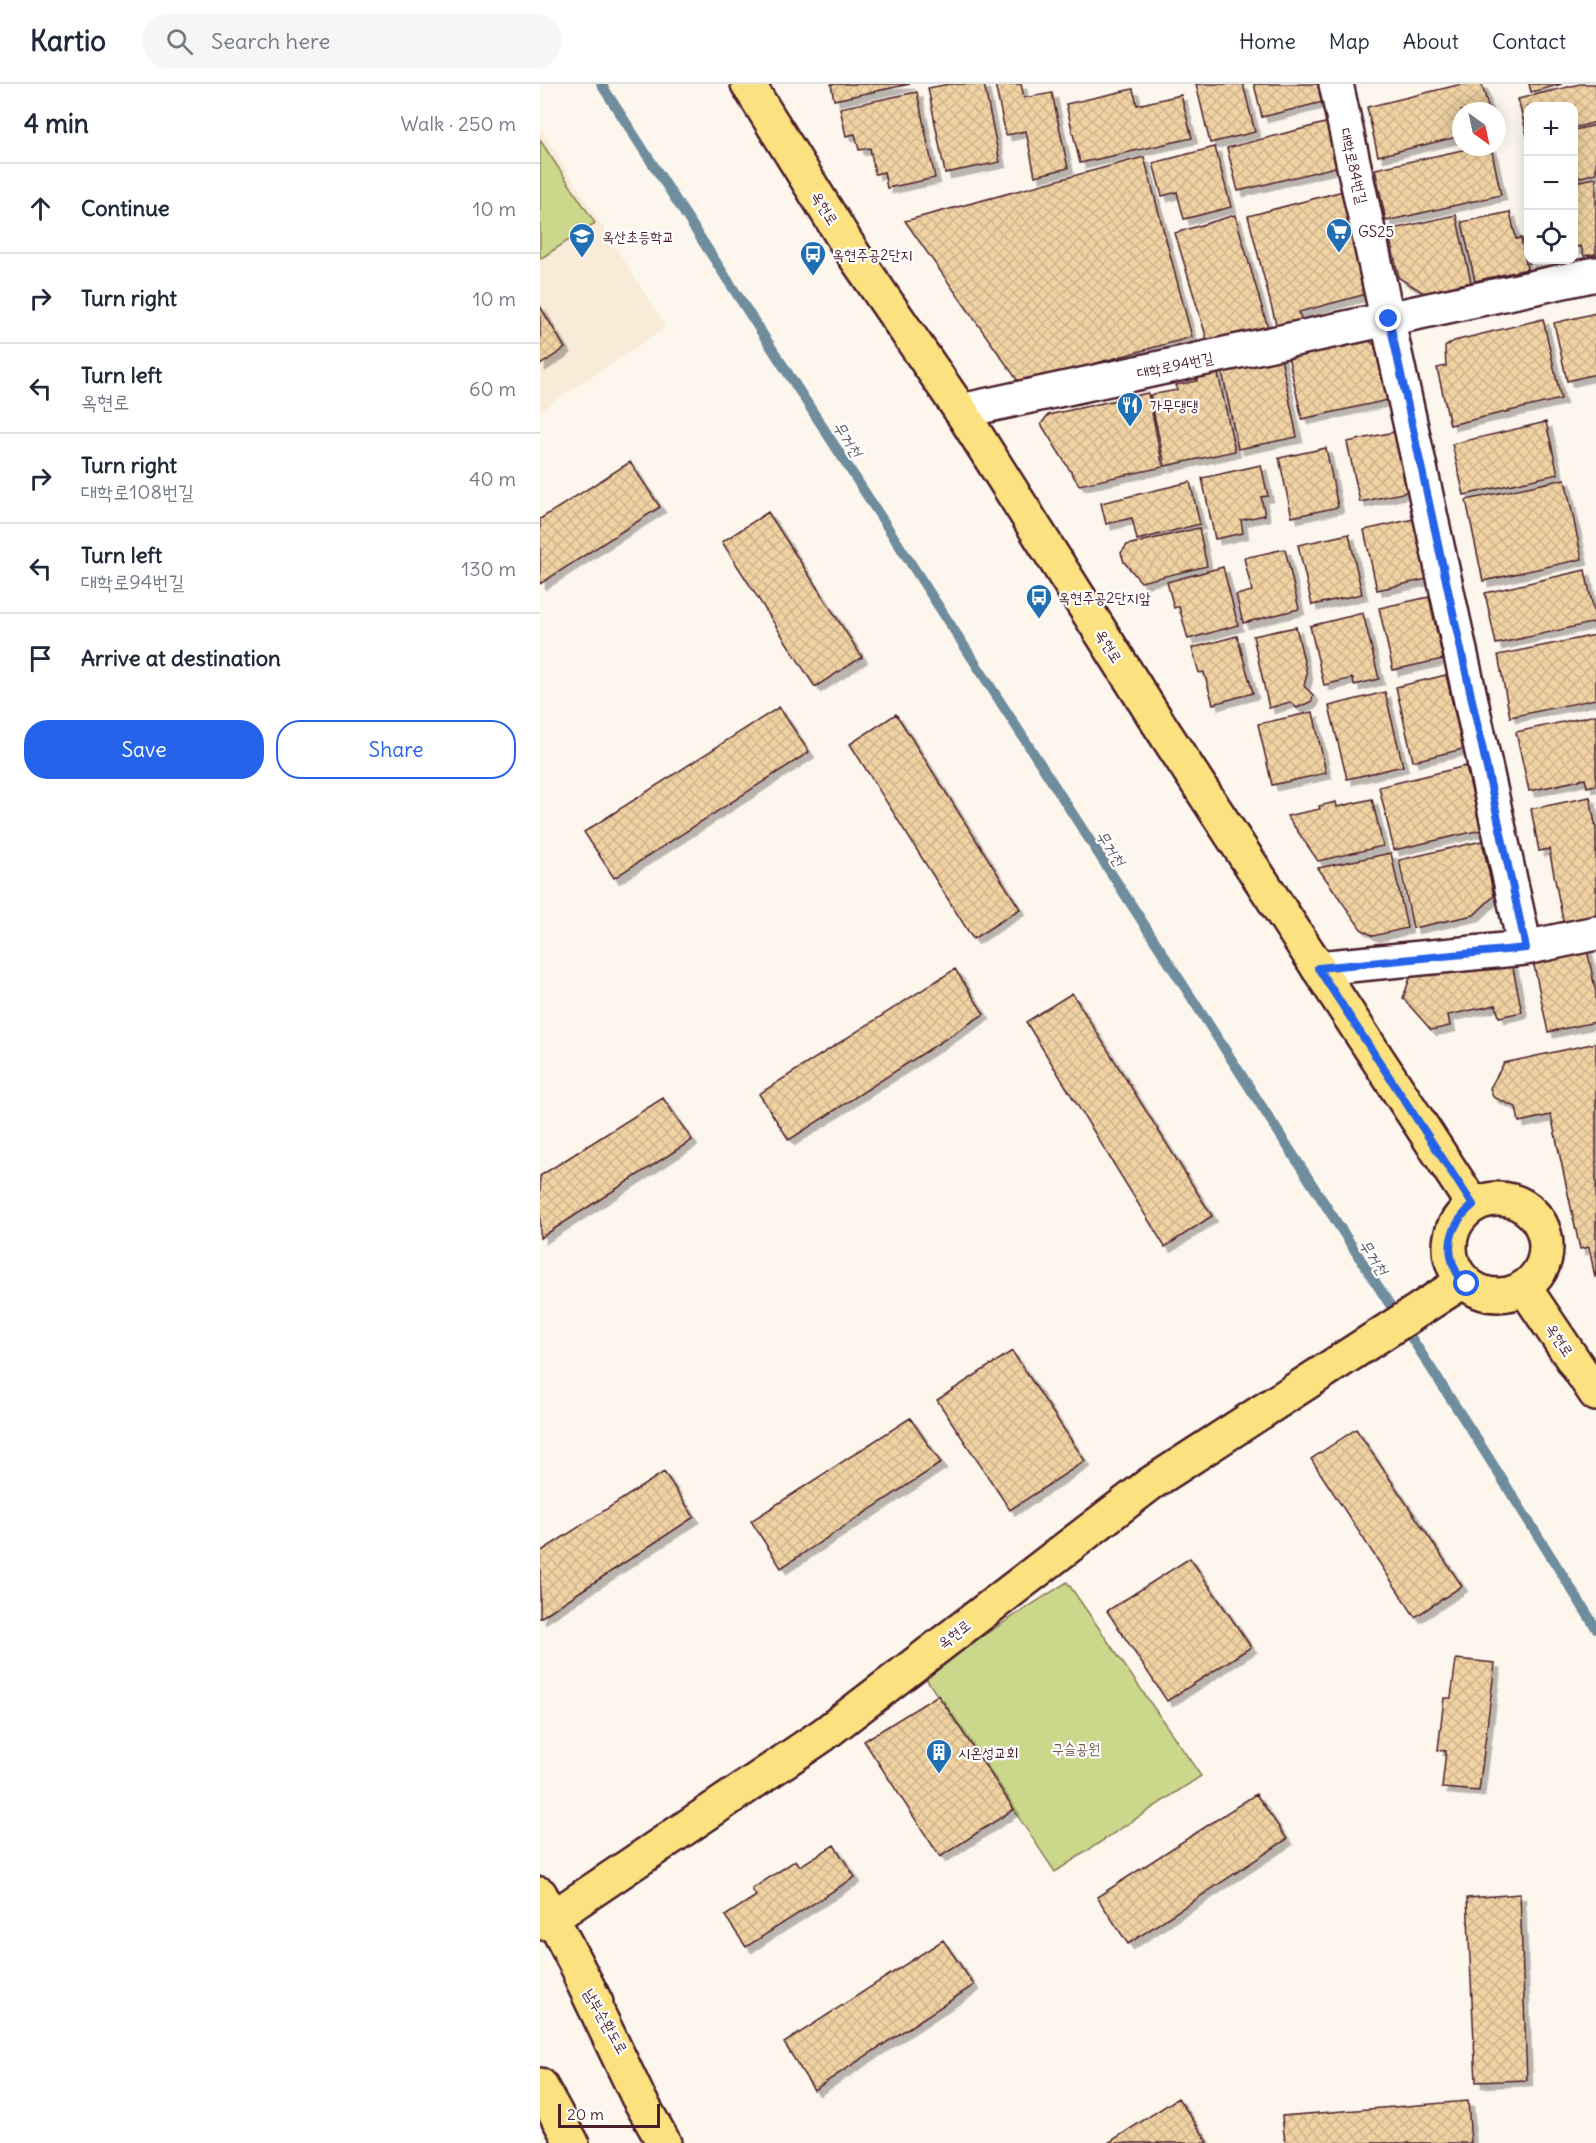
<!DOCTYPE html>
<meta charset="utf-8">
<style>
:root{--surface:#fff;--page:#f6f6f7;--text:#1f2937;--muted:#747a83;--line:#e0e1e3;--accent:#2563eb}
body{margin:0;font-family:Delius,"Poor Story",sans-serif;background:var(--page);color:var(--text)}
.controls{position:absolute;right:18px;top:18px;display:grid;overflow:hidden;border-radius:12px;box-shadow:0 3px 15px #0003}
.controls button{width:54px;height:54px;display:grid;place-items:center;padding:0;border:0;border-bottom:2px solid var(--line);background:var(--surface);color:var(--text);font:30px sans-serif}
.compass{position:absolute;left:912px;top:18px;width:54px;height:54px;border-radius:50%;background:var(--surface);box-shadow:0 3px 15px #0003;rotate:147deg}
.scale{position:absolute;left:18px;bottom:15px;width:102px;box-sizing:border-box;padding-left:6px;border:3px solid #4a1f2b;border-top:0;font-size:16px;line-height:21px;white-space:nowrap;color:#4a1f2b;-webkit-text-stroke:4px #fff;paint-order:stroke}
.stop{position:absolute;width:18px;height:18px;margin:-14px;border:4px solid #2563eb;border-radius:50%;background:#fff}
.stop.end{background:#2563eb;border-color:#fff;box-shadow:0 2px 6px #0008}
.list{margin:0;padding:0;list-style:none}
h2{display:flex;justify-content:space-between;align-items:center;height:78px;margin:0;padding:0 24px;font-size:26px}
h2 small{font-size:20px;font-weight:400;color:var(--muted)}
.list li{display:grid;grid-template-columns:39px 1fr auto;gap:18px;align-items:center;box-sizing:border-box;height:90px;padding:0 24px;border-top:2px solid var(--line)}
.list b{display:block;font-size:22px;white-space:nowrap}
.list p{margin:0;font-size:20px;white-space:nowrap;color:var(--muted)}
.list em{font-size:20px;font-style:normal;color:var(--muted)}
.actions{display:flex;gap:12px;padding:18px 24px}
.actions a{flex:1;padding:14px 0;border:2px solid var(--accent);border-radius:24px;text-align:center;font-size:21px;color:var(--accent)}
.actions .main{background:var(--accent);color:#fff}
.icon{flex:none;width:33px;height:33px;fill:none;stroke:currentColor;stroke-width:2;stroke-linecap:round;stroke-linejoin:round}
.map{position:relative;flex:none;width:1056px;height:2059px;overflow:hidden}
header{display:flex;align-items:center;gap:36px;box-sizing:border-box;height:84px;padding:0 30px;background:var(--surface);border-bottom:2px solid var(--line)}
header strong{font-size:28px}
nav{display:flex;gap:33px;margin-inline-start:auto;font-size:21px}
.search{width:420px;height:54px;background:var(--page);display:flex;align-items:center;gap:15px;box-sizing:border-box;padding:0 21px;border-radius:33px;color:var(--muted);font-size:22px}
main{display:flex}
aside{flex:1;background:var(--surface)}
.map>svg:first-child{display:block}
.built{fill:#f8ebd7}
.green{fill:#cbd78a;stroke:#8a7b5a;stroke-width:1.5}
.lines{fill:none;stroke-linecap:round;stroke-linejoin:round}
.stream{stroke:#708d9d;stroke-width:10}
.building{fill:url(#building-cross-hatch);stroke:#4a1f2b;stroke-width:1.5;filter:url(#shadow)}
.minor-casing{stroke:#4a1f2b;stroke-width:38}
.major-casing{stroke:#4a1f2b;stroke-width:38}
.highway-casing{stroke:#4a1f2b;stroke-width:38}
.minor{stroke:#fff;stroke-width:33}
.major{stroke:#fbe180;stroke-width:33}
.highway{stroke:#fbe180;stroke-width:33}
.route{stroke:#2563eb;stroke-width:8}
.labels{text-anchor:middle;dominant-baseline:central;stroke-width:4.5;stroke-linejoin:round;paint-order:stroke}
.street-label{font-size:15px;fill:#4a1f2b;stroke:#fff}
.poi-label{font-size:15px;fill:#4a1f2b;stroke:#fff;text-anchor:start}
.park-label{font-size:15px;fill:#715648;stroke:#fff}
.water-label{font-size:16px;font-style:italic;fill:#5d5664;stroke:#fff}
</style>
<header>
<strong>Kartio</strong>
<div class="search"><svg class="icon" aria-label="search" viewBox="0 0 24 24"><circle cx="10" cy="10" r="6"/><path d="M15 15l6 6"/></svg>Search here</div>
<nav><a>Home</a><a>Map</a><a>About</a><a>Contact</a></nav>
</header>
<main>
<aside>
<h2>4 min<small>Walk · 250 m</small></h2>
<ul class="list">
<li><svg class="icon" aria-label="ahead" viewBox="0 0 24 24"><path d="M12 20V5M6 11l6-6 6 6"/></svg><div><b>Continue</b></div><em>10 m</em></li>
<li><svg class="icon" aria-label="right" viewBox="0 0 24 24"><path d="M7 20v-9h11M14 6l5 5-5 5"/></svg><div><b>Turn right</b></div><em>10 m</em></li>
<li><svg class="icon" aria-label="left" viewBox="0 0 24 24"><path d="M17 20v-9H6M10 6l-5 5 5 5"/></svg><div><b>Turn left</b><p>옥현로</p></div><em>60 m</em></li>
<li><svg class="icon" aria-label="right" viewBox="0 0 24 24"><path d="M7 20v-9h11M14 6l5 5-5 5"/></svg><div><b>Turn right</b><p>대학로108번길</p></div><em>40 m</em></li>
<li><svg class="icon" aria-label="left" viewBox="0 0 24 24"><path d="M17 20v-9H6M10 6l-5 5 5 5"/></svg><div><b>Turn left</b><p>대학로94번길</p></div><em>130 m</em></li>
<li><svg class="icon" aria-label="arrive" viewBox="0 0 24 24"><path d="M6 21V4h12l-3 4 3 4H6"/></svg><div><b>Arrive at destination</b></div></li>
</ul>
<div class="actions"><a class="main">Save</a><a>Share</a></div>
</aside>
<div class="map">
<svg width="1056" height="2059" viewBox="0 0 1056 2059">
<defs>
<pattern id="building-cross-hatch" width="8" height="8" patternUnits="userSpaceOnUse" patternTransform="scale(1.5)"><rect width="8" height="8" fill="#f0d2a3"/><path d="M0 0l8 8M0 8l8-8" fill="none" stroke="#cfb48c"/></pattern>
<filter id="shadow"><feDropShadow dx="5.5" dy="5.5" stdDeviation="0" flood-color="#0004"/></filter>
</defs>
<rect width="100%" height="100%" fill="#fcf6ed"/>
<filter id="ink" filterUnits="userSpaceOnUse"><feTurbulence type="fractalNoise" baseFrequency=".0167" numOctaves="2"/><feDisplacementMap in="SourceGraphic" scale="12" xChannelSelector="R" yChannelSelector="G"/><feConvolveMatrix kernelMatrix="1 2 1 2 8 2 1 2 1" color-interpolation-filters="sRGB"/></filter>
<g filter="url(#ink)">
<path class="built" d="M0,44L126,243L0,327Z"/>
<path class="green" d="M0,56L55,139L0,175Z
M527,1498L661,1692L515,1788L383,1590Z"/>
<g class="lines">
<path class="stream" d="M61,0L938,1357L1056,1544"/>
</g>
<path class="building" d="M291,0H370L294,16Z
M409,0H444L460,78L405,89L388,4Z
M455,0H481L484,14L512,9L528,84L495,92L486,47L466,51Z
M656,0H703L715,48L670,59Z
M714,0H787L791,16L722,33Z
M922,0H942L949,27H921V52L838,72L827,23Z
M989,0H1022L991,8Z
M1040,0H1056V38L1034,44V22H988V55L978,15Z
M593,5L597,21L641,11L652,54L540,79L526,20Z
M377,8L395,94L347,104L344,88L335,90L330,64L319,66L315,50L306,52L300,24Z
M793,37L804,81L698,107L687,64Z
M1056,41V89L1034,95V46Z
M675,63L691,123L644,135L637,108L622,112L613,79Z
M936,63H951L961,111L846,137L835,85Z
M604,73L652,253L480,300L365,137Z
M1056,94V170L1044,172L1041,162L1034,164V98Z
M807,106L834,208L759,228L762,238L737,244L708,132Z
M970,128L976,155L981,154L987,185L935,197L922,138Z
M695,131L728,244L669,262L635,149Z
M916,131L931,198L884,209L859,194L848,146Z
M988,154V176H1003L989,179L983,155Z
M0,222L25,264L0,281Z
M1056,229V290L1027,297L1014,239Z
M1003,235L1021,315L910,341L897,284L906,282L905,263L914,257Z
M821,251L848,271L857,314L762,335L747,267Z
M740,269L757,353L698,365L681,282Z
M677,285L695,367L625,382L610,311L637,306L636,301L657,297L656,289Z
M608,309L623,383L539,401L501,340L508,331Z
M1006,338L1018,390L924,411L912,360Z
M854,348L867,408L820,418L807,358Z
M786,364L798,423L752,433L739,374Z
M90,378L120,423L0,500V435Z
M721,381L728,412L721,413L725,431L701,436L703,449L675,455L662,394Z
M1025,395L1042,475L943,497L926,416Z
M650,398L660,440L597,456L592,434L566,440L561,419Z
M228,428L322,573L275,603L182,458Z
M874,435L887,495L837,506L824,446Z
M659,444L667,482L601,498L584,478L581,469L587,461Z
M809,450L822,510L772,521L758,461Z
M745,465L759,525L703,539L696,511L712,507L704,474Z
M683,483L698,541L648,555L639,522L634,524L627,498Z
M1045,486L1056,538L956,560L945,509Z
M889,513L903,575L853,586L839,524Z
M823,529L839,595L814,601L813,594L784,601L770,542Z
M756,543L767,590L764,602L773,611L772,617L757,624L750,618L729,624L713,552Z
M1056,551V615L970,633L958,571Z
M697,552L713,609L673,620L664,588L659,589L652,564Z
M906,591L923,665L873,677L856,603Z
M845,608L863,682L807,695L789,622Z
M239,623L269,668L74,794L44,748Z
M773,628L786,689L732,701L718,640Z
M356,630L480,825L433,855L310,660Z
M1056,631V701L1047,703L1045,695L989,707L976,648Z
M926,682L941,746L854,766L839,703Z
M1050,713L1056,745V835L1024,842L1009,765L999,767L991,725Z
M832,715L843,762L778,777L747,732L780,725L779,722L796,718L797,723Z
M942,757L954,812L934,831L873,844L859,776Z
M851,769L867,844L833,852L821,845L778,784Z
M1046,860L1056,909V938L1008,948L992,872Z
M970,870L982,928L959,933L956,921L908,931L910,942L891,946L863,914L871,891Z
M415,885L444,930L249,1056L219,1010Z
M532,909L672,1132L625,1163L486,938Z
M1056,959V1192L1055,1193L1049,1163L1040,1165L1011,1031L979,1038L976,1023L953,1013L950,1004L964,979Z
M123,1014L152,1056L0,1154V1092Z
M472,1267L545,1377L470,1426L397,1316Z
M370,1334L401,1379L241,1484L211,1437Z
M816,1345L922,1502L875,1533L771,1375Z
M124,1388L154,1433L0,1534V1468Z
M650,1474L711,1563L627,1617L567,1527Z
M916,1575L955,1579L939,1707L902,1704L906,1667L898,1666L904,1614H911Z
M398,1611L474,1725L400,1773L324,1657Z
M716,1710L747,1755L588,1860L557,1813Z
M294,1761L315,1793L206,1863L185,1832L216,1812L212,1805L256,1776L260,1782Z
M980,1810L987,1996L936,1998L927,1814Z
M403,1856L434,1901L274,2006L244,1959Z
M638,2014L668,2058L666,2059H568Z
M928,2017L931,2059H745L742,2032Z"/>
<g class="lines">
<g class="minor-casing">
<path id="minor" d="M796,0L985,864
M421,327L1056,190
M778,884L985,864L1056,849"/>
</g>
<g class="major-casing">
<path id="major" d="M208,0L314,171L421,327L617,637L933,1121
M910 1163a48 48 0 1 1 96 0a48 48 0 1 1-96 0Z
M984,1203L1056,1310
M0,1810L56,1919
M0,1839L12,1834L283,1651L610,1400L922,1198"/>
</g>
<g class="highway-casing">
<path id="highway" d="M41,1894L98,2013L124,2059
M0,2001L32,2059"/>
</g>
<use href="#minor" class="minor"/>
<use href="#major" class="major"/>
<use href="#highway" class="highway"/>
</g>
</g>
<g class="lines" filter="url(#ink)">
<path class="route" d="M849,235L986,864L778,884L933,1121C913,1138 904,1160 915,1185C918,1191 921,1197 927,1200"/>
</g>
<defs>
<g id="supermarket-pin" transform="scale(1.35)"><path d="M0 17L-7.5 6A9.5 9.5 0 1 1 7.5 6Z" fill="#1f6fb2" stroke="#fff"/><path d="M-6-5.5h2.5l.6 2H6L4.5 2H-2.5L-4.4-4H-6ZM-1.5 3.2a1.3 1.3 0 1 0 .1 0ZM3 3.2a1.3 1.3 0 1 0 .1 0Z" fill="#fff"/></g>
<g id="school-pin" transform="scale(1.35)"><path d="M0 17L-7.5 6A9.5 9.5 0 1 1 7.5 6Z" fill="#1f6fb2" stroke="#fff"/><path d="M0-5L7-2L0 1L-7-2ZM-4 1L0 2.5L4 1V4Q0 6-4 4Z" fill="#fff"/></g>
<g id="bus-pin" transform="scale(1.35)"><path d="M0 17L-7.5 6A9.5 9.5 0 1 1 7.5 6Z" fill="#1f6fb2" stroke="#fff"/><path d="M-5-6H5V4H4V6H2V4H-2V6H-4V4H-5ZM-3.5-4V0h7V-4ZM-3.5 1.2v1.5H-2V1.2ZM2 1.2v1.5H3.5V1.2Z" fill="#fff"/></g>
<g id="restaurant-pin" transform="scale(1.35)"><path d="M0 17L-7.5 6A9.5 9.5 0 1 1 7.5 6Z" fill="#1f6fb2" stroke="#fff"/><path d="M-5-6h1v4h1v-4h1v4h1v-4h1v5L-1.5 .5V6h-2V.5L-5-1ZM5-6V6H3V1.5H1.5Q1.5-4 5-6Z" fill="#fff"/></g>
<g id="building-pin" transform="scale(1.35)"><path d="M0 17L-7.5 6A9.5 9.5 0 1 1 7.5 6Z" fill="#1f6fb2" stroke="#fff"/><path d="M-4-6H4V6H1V3H-1V6H-4ZM-2.5-4.3h1.7v1.8h-1.7ZM.8-4.3h1.7v1.8H.8ZM-2.5-1h1.7V.8h-1.7ZM.8-1h1.7V.8H.8Z" fill="#fff"/></g>
</defs>
<g fill-rule="evenodd">
<use href="#supermarket-pin" x="799" y="147"/>
<use href="#school-pin" x="42" y="152"/>
<use href="#bus-pin" x="273" y="170"/>
<use href="#restaurant-pin" x="590" y="321"/>
<use href="#bus-pin" x="499" y="513"/>
<use href="#building-pin" x="399" y="1668"/>
</g>
<g class="labels">
<g class="street-label">
<text transform="translate(814 82) rotate(77)">대학로84번길</text>
<text transform="translate(285 124) rotate(58)">옥현로</text>
<text transform="translate(635 281) rotate(-12)">대학로94번길</text>
<text transform="translate(569 562) rotate(58)">옥현로</text>
<text transform="translate(1020 1256) rotate(56)">옥현로</text>
<text transform="translate(414 1550) rotate(-38)">옥현로</text>
<text transform="translate(66 1937) rotate(60)">남부순환도로</text>
</g>
<g class="poi-label">
<text x="818" y="147">GS25</text>
<text x="62" y="152">옥산초등학교</text>
<text x="292" y="170">옥현주공2단지</text>
<text x="610" y="321">가무댕댕</text>
<text x="518" y="513">옥현주공2단지앞</text>
<text x="418" y="1668">시온성교회</text>
</g>
<g class="park-label">
<text x="536" y="1664">구슬공원</text>
</g>
<g class="water-label">
<text transform="translate(308 355) rotate(57)">무거천</text>
<text transform="translate(571 764) rotate(57)">무거천</text>
<text transform="translate(834 1173) rotate(57)">무거천</text>
</g>
</g>
</svg>
<div class="controls">
<button>+</button>
<button>−</button>
<button><svg class="icon" aria-label="locate" viewBox="0 0 24 24"><circle cx="12" cy="12" r="6"/><path d="M12 2v4M12 18v4M2 12h4M18 12h4"/></svg></button>
</div>
<svg class="compass" viewBox="-18 -18 36 36"><path d="M0-13l5 13h-10z" fill="#e53935"/><path d="M0 13l5-13h-10z" fill="#747a83"/></svg>
<div class="scale">20 m</div>
<div class="stop" style="left:927px;top:1200px"></div>
<div class="stop end" style="left:849px;top:235px"></div>
</div>
</main>
